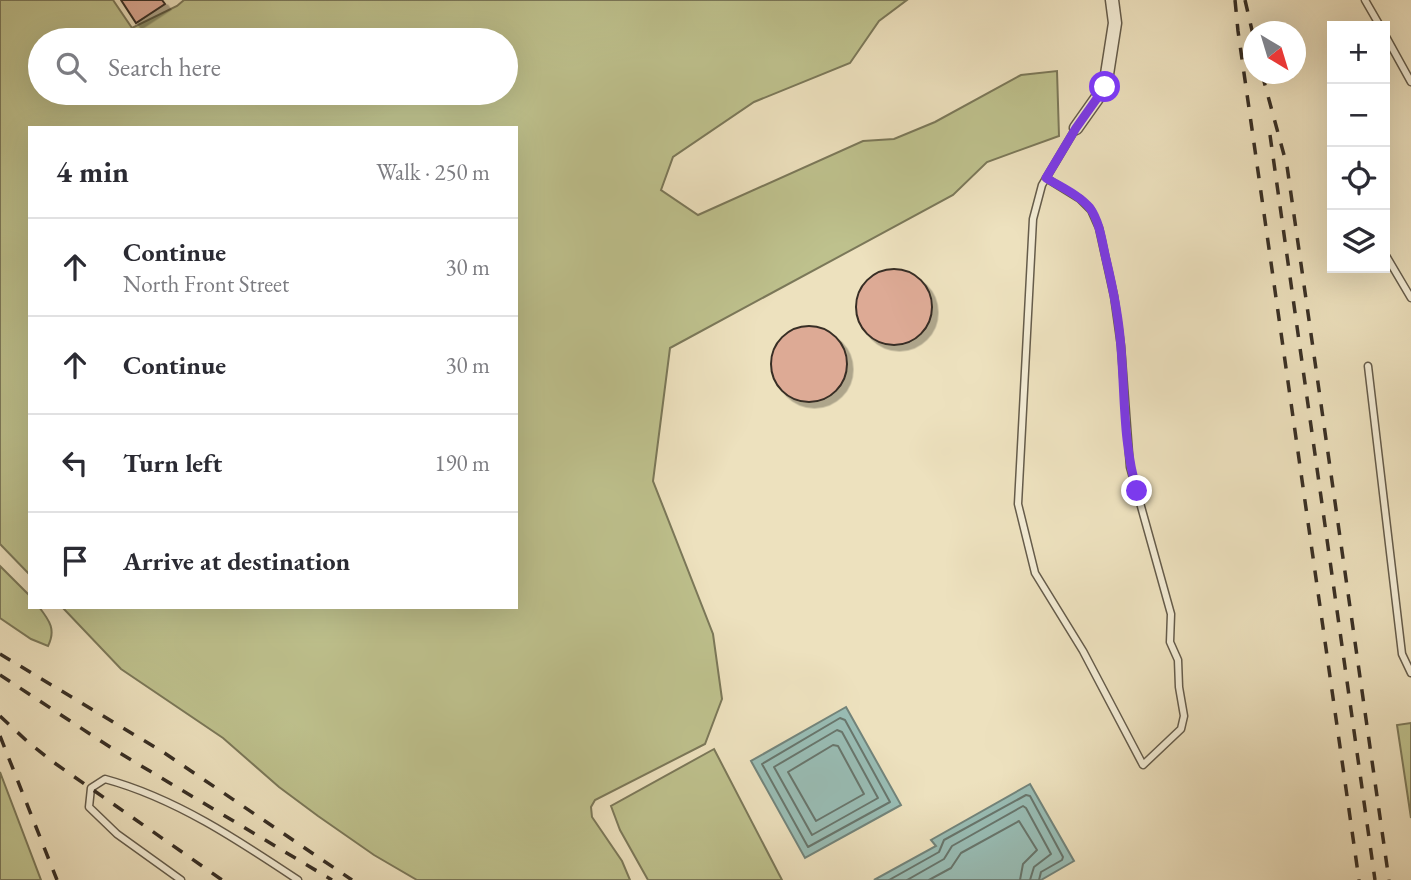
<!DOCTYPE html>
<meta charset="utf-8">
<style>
:root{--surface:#fff;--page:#f7f7f7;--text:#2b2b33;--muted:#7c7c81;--line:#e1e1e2}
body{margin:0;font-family:"EB Garamond",serif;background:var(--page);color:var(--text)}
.controls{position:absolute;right:21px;top:21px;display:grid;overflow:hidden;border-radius:0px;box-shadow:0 7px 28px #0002}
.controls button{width:63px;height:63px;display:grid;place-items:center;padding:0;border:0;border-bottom:2px solid var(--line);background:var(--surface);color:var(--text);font:35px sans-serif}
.compass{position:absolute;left:1243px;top:21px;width:63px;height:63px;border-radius:50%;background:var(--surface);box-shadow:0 7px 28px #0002;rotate:142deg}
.stop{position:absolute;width:21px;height:21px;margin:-16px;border:5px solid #7c3aed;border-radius:50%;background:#fff}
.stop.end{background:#7c3aed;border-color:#fff;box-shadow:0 2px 7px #0008}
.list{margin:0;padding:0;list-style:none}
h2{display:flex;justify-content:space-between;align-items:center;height:91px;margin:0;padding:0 28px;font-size:30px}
h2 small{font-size:23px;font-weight:400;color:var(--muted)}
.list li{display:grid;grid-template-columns:46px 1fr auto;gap:21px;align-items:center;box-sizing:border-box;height:98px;padding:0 28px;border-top:2px solid var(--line)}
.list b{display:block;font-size:26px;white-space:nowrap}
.list p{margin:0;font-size:23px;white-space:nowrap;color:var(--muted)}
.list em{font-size:23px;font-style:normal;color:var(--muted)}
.icon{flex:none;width:38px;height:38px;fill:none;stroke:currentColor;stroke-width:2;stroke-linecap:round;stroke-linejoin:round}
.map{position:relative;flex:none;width:1411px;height:880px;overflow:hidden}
.search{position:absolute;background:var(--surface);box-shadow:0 7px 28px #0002;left:28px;top:28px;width:490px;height:77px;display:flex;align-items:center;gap:18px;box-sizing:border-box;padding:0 24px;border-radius:38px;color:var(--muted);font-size:26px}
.panel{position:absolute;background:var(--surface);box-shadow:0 7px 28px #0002;left:28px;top:126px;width:490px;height:483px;border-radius:0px}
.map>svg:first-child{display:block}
.green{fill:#bec18d;stroke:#7b7859;stroke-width:2;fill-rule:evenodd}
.water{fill:#99bdb5;stroke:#72847b;stroke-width:2}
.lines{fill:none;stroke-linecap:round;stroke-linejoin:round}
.shore{stroke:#68766d;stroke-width:2}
.building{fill:#ddaa95;stroke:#382f25;stroke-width:2;filter:url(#shadow)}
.lane-casing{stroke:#655c4b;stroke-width:9}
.street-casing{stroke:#655c4b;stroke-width:15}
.lane{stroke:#f3ecd5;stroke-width:6}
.street{stroke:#f3ecd5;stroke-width:12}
.rail{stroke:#382f25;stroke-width:3.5;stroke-dasharray:12 12;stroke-linecap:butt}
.route{stroke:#7c3aed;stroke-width:9}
</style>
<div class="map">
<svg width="1411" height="880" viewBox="0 0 1411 880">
<defs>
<filter id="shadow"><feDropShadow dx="5.5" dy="5.5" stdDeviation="0" flood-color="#0004"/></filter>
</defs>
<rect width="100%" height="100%" fill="#ede1be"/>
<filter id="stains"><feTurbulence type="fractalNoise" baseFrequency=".00286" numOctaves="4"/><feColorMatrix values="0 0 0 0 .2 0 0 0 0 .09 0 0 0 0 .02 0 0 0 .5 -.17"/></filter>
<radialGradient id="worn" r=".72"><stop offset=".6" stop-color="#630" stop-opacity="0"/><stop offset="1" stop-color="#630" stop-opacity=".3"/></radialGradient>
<path class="green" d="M0,0H113L132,28L177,6L184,0H907L879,21L850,63L754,102L673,157L661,190L698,215L863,141L894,139L935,122L1021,75L1057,71L1059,136L987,162L953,195L670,348L653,481L713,634L722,699L705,744L595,800L591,807L592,817L622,861L630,880H417L374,855L318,816L279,787L223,738L121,669L62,607H516V128H30V575L0,544ZM40,40H506V93H40Z
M0,566L30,596V607H39C50,621 56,630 48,646L31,639L0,618Z
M1411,723V818L1397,725Z
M714,749L782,880H648L620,830L611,806Z
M0,772L41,880H0Z"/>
<path class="water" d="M846,707L901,805L805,858L751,761Z
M1030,784L1074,861L1041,880H874L936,846L931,840Z"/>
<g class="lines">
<path class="shore" d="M840,718L845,720L890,802L808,847L762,764Z
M837,730L842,732L878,798L812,835L774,767Z
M833,745L838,746L864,794L816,821L788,772Z
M889,880L939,852L944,840L1026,795L1030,796L1063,857L1062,860L1041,872L1039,880
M907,880L944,859L952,846L1023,806L1026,808L1051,854L1034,867L1030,880
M929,880L951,868L961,853L1019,821L1037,850L1023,864L1020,880"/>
</g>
<path class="building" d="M121,0H162L165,4L136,23Z
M856 307a38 38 0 1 1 76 0a38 38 0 1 1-76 0Z
M771 364a38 38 0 1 1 76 0a38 38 0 1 1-76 0Z"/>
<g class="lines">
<g class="lane-casing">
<path id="lane" d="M1365,0L1380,26
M1385,35L1411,82
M1046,178L1080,199L1091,210L1099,228L1114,296L1121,346L1130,467L1171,614L1170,642L1178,660L1179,687L1184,716L1181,729L1143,765L1083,651L1035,573L1018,504L1033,219L1042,185L1076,128
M1385,254L1411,298
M1368,366L1402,654L1411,673
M181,880L117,834L89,807L91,788L105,779C175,798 238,840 298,880"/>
</g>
<g class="street-casing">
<path id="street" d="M1076,128L1105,87L1115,23L1112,0"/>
</g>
<use href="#lane" class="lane"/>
<use href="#street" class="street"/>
<path class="rail" d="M1235,0L1238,31L1359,880
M1245,0L1254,39
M1262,74L1287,166L1389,880
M1270,135L1375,880
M0,654L163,752L352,880
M0,675L113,749L332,880
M0,716L29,743L56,764L222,880
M0,736L57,880"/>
</g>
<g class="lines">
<path class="route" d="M1105,87L1076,128L1046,178C1061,187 1079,195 1090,208C1100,222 1102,242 1106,259C1113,288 1119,318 1121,348C1125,396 1123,444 1137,491"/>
</g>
<rect width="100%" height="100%" filter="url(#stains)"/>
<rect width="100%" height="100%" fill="url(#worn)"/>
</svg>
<div class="controls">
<button>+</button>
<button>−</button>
<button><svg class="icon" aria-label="locate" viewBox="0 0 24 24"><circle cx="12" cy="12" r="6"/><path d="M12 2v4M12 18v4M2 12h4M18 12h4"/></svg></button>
<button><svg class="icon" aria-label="layers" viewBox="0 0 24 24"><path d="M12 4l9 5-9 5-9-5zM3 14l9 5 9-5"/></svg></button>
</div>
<svg class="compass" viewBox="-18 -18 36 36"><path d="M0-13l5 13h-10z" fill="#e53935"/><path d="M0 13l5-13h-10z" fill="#7c7c81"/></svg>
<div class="stop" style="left:1105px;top:87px"></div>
<div class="stop end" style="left:1137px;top:491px"></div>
<div class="search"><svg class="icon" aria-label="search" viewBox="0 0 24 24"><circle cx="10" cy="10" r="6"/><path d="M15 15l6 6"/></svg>Search here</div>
<section class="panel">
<h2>4 min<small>Walk · 250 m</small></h2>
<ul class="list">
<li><svg class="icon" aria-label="ahead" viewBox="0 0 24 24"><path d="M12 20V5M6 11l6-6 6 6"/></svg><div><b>Continue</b><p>North Front Street</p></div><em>30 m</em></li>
<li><svg class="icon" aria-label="ahead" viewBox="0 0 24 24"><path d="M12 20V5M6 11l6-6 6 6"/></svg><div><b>Continue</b></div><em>30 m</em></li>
<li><svg class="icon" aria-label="left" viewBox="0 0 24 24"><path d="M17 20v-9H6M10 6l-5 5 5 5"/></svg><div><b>Turn left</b></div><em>190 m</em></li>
<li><svg class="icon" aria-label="arrive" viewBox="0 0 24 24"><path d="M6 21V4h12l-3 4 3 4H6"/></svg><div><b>Arrive at destination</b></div></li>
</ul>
</section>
</div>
